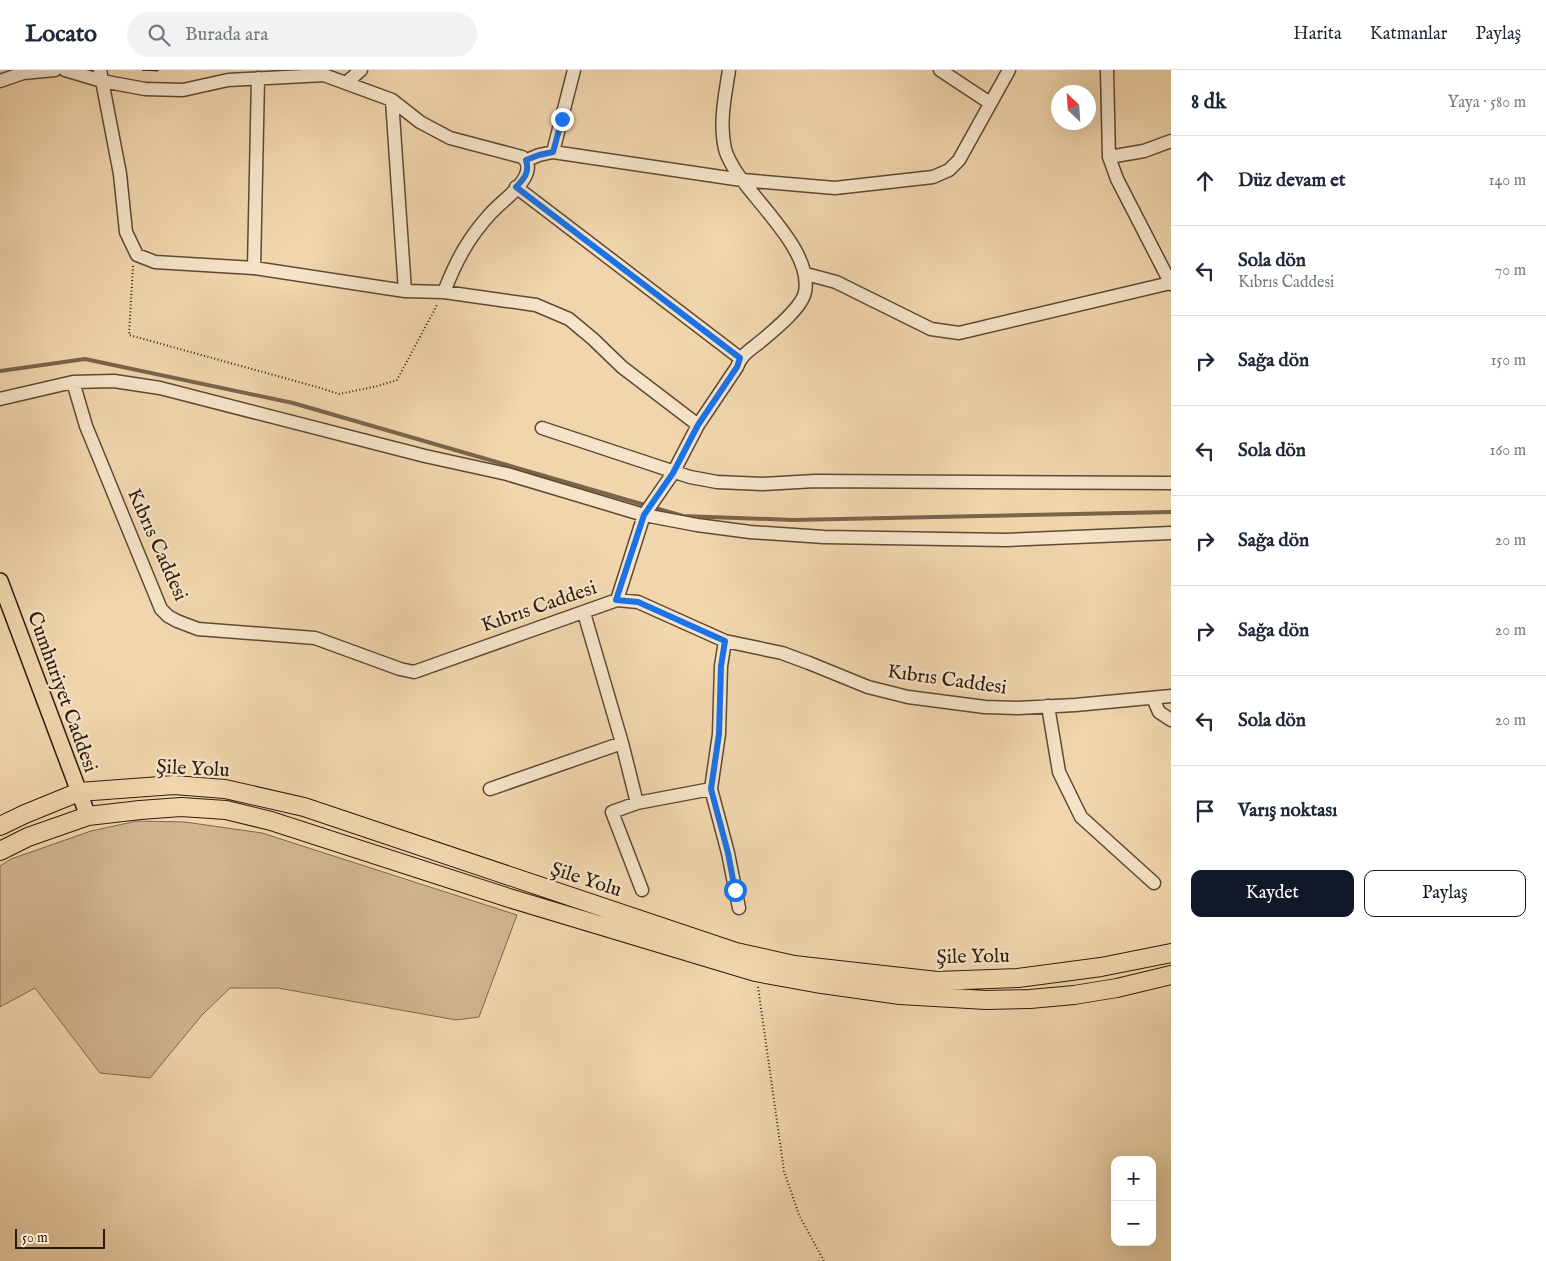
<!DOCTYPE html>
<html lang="tr">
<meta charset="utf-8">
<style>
:root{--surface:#fff;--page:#f2f2f3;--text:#1f2937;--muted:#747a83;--line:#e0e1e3;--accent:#111827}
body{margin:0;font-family:"IM FELL English",serif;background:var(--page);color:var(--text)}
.controls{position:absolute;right:15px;bottom:15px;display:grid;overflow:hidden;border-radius:10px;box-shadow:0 5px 20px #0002}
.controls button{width:45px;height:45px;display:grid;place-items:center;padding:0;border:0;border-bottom:1px solid var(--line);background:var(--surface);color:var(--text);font:25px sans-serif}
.compass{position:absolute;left:1051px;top:15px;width:45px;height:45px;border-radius:50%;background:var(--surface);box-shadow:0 5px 20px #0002;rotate:335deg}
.scale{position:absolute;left:15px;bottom:12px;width:90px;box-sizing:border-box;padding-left:5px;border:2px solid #2d1b0a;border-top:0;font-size:14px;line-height:18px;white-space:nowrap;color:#2d1b0a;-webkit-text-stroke:4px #f6e4ca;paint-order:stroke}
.stop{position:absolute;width:15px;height:15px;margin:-11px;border:4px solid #1a73e8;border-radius:50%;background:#fff}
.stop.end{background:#1a73e8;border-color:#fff;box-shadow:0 1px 5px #0008}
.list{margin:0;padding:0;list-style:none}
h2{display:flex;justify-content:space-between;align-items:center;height:65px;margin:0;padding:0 20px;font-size:21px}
h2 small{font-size:16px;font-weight:400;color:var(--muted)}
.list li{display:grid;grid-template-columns:32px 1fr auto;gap:15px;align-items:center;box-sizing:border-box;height:90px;padding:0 20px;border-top:1px solid var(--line)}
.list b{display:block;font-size:19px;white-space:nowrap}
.list p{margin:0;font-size:16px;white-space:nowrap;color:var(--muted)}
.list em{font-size:16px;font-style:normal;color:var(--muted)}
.actions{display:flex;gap:10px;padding:15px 20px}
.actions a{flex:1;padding:11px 0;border:1px solid var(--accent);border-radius:10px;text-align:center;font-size:18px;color:var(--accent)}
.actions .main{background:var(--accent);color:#fff}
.icon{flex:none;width:28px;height:28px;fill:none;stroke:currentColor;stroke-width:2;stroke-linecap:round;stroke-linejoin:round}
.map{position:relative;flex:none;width:1171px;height:1191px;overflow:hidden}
header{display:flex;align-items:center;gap:30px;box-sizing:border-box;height:70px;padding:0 25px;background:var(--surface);border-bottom:1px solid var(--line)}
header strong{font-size:24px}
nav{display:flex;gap:28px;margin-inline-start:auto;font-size:18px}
.search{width:350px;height:45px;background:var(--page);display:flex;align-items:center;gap:12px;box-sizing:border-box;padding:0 18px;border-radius:28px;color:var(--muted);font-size:19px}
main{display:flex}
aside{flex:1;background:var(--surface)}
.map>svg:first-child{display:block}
.green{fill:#d0b691;stroke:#7e684e}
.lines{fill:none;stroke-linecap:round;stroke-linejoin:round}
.stream{stroke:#7a654b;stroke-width:4}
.minor-casing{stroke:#5e4a33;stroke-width:15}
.major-casing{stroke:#2d1b0a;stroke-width:18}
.highway-casing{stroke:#2d1b0a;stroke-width:20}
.path{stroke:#2d1b0a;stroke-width:2;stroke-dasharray:1 2.5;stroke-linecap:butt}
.minor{stroke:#f6e4ca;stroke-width:12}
.major{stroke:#f1d6ad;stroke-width:15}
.highway{stroke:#f1d6ad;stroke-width:18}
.wall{fill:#7e6b52;stroke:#2d1b0a}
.route{stroke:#1a73e8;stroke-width:6}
.labels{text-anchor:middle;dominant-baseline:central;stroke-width:4.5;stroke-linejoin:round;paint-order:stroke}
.street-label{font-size:20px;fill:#2d1b0a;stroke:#f6e4ca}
</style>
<header>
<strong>Locato</strong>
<div class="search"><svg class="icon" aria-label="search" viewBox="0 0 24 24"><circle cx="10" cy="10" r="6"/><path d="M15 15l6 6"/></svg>Burada ara</div>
<nav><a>Harita</a><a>Katmanlar</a><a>Paylaş</a></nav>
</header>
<main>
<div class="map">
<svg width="1171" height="1191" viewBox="0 0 1171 1191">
<rect width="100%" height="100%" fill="#f1d6ad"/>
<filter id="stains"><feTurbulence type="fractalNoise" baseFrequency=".004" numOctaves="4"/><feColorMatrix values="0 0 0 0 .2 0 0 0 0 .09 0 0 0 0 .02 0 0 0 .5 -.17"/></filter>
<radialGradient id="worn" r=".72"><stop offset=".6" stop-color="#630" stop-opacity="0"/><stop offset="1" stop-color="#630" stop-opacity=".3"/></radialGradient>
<path class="green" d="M137,751L185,752L262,763L517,845L479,947L456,950L278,918H230L202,945L150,1008L100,1003L35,918L0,937V796L11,789L91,761Z"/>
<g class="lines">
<path class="stream" d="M0,301L85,289L293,333L683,446L793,450L1171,442"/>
<g class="minor-casing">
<path id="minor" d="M65,0L102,11L145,19L183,20L228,10L324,5L392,30L420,52L450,68L522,87C529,92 529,99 525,107C518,121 502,131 491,143C468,168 456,191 444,222
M100,0L120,104L126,162L137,185L155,192L254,198L405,221L444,222L536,235L569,249L593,269L622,297L698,355
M940,0L990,33
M1107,0L1109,87L1117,109L1171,214
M0,11L23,3L55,0
M347,12L361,0
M392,30L405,221
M553,82L574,0
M1109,87L1144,81L1171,71
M527,90L539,85L553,82L742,110L835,118L933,107L949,100L959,90L1009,0
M516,117L740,288
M254,198L258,8
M806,204L836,212L931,259L959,263L1170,213
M73,312L86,356L161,539L168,546L177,551L198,559L315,568L400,599L414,602L617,530L638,532L725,571L782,583L809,593L868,617L908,627L985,637L1018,638L1075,635L1171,626
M0,329L73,312L114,311L160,318L425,386L507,404L644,445L697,455L750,462L824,467L1006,470L1171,463
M542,358L690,407L717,412L763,414L815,411L1171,413
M617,530L644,445L673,403L698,355L737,297C741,285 750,280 760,272C773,261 802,238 805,222C813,182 756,133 735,100C731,93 727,87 725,79C719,53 725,26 729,0
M584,543L622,673L637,733
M725,571L721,596L719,664L711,719L728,783L739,838
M1153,628L1159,642L1171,650
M1048,636L1059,702L1081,747L1154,813
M490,719L622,673
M642,820L612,742L637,733L711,719"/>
</g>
<g class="major-casing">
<path id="major" d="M0,511L88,746"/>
</g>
<g class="highway-casing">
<path id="highway" d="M0,756L25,744L79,722L174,715L225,719L304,737L736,882L794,895L937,911L1018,908L1101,897L1171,883
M0,781L28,767L88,746L140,740L181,737L226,740L271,751L509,828L755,902L815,913L900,925L986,930L1030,929L1074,925L1117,918L1171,905"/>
</g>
<path class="path" d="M133,196L129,265L317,317L339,324L378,316L397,310L437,235
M758,917L784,1101L799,1145L824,1191"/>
<use href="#minor" class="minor"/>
<use href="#major" class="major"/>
<use href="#highway" class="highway"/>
</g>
<path class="wall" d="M142,0H158V1Z"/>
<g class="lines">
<path class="route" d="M562,49L553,82L539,85L526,90C530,102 524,109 516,117L740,288L737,297L698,355L673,403L644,445L616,530L638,532L725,571L721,596L719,664L711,719L728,783L735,820"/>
</g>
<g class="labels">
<g class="street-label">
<text transform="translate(157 475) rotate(66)">Kıbrıs Caddesi</text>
<text transform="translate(539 537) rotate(-19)">Kıbrıs Caddesi</text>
<text transform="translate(947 610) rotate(8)">Kıbrıs Caddesi</text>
<text transform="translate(62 622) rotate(70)">Cumhuriyet Caddesi</text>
<text transform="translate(193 699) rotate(3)">Şile Yolu</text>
<text transform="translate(586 810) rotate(18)">Şile Yolu</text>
<text transform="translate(973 887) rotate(-1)">Şile Yolu</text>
</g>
</g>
<rect width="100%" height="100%" filter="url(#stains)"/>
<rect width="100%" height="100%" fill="url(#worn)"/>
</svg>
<div class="controls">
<button>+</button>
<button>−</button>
</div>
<svg class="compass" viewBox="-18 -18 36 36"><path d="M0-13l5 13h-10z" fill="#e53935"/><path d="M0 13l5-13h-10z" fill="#747a83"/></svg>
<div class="scale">50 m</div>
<div class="stop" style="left:735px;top:820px"></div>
<div class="stop end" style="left:562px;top:49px"></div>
</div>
<aside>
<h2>8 dk<small>Yaya · 580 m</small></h2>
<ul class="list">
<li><svg class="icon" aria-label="ahead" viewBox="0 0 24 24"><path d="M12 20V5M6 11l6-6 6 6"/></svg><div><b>Düz devam et</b></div><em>140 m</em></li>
<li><svg class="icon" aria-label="left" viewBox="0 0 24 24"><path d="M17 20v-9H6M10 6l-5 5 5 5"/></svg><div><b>Sola dön</b><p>Kıbrıs Caddesi</p></div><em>70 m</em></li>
<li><svg class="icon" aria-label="right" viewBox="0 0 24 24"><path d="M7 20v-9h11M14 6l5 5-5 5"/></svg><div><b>Sağa dön</b></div><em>150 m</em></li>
<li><svg class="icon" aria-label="left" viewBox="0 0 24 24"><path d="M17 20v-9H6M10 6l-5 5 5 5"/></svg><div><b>Sola dön</b></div><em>160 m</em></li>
<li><svg class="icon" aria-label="right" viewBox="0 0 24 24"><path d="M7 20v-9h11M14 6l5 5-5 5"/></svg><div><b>Sağa dön</b></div><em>20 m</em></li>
<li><svg class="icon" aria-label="right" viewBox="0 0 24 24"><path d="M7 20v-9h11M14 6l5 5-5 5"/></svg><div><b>Sağa dön</b></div><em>20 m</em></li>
<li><svg class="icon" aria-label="left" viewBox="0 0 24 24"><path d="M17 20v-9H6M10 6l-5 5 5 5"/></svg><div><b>Sola dön</b></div><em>20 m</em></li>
<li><svg class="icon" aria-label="arrive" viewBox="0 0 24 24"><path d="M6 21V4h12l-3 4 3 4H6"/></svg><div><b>Varış noktası</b></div></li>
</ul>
<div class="actions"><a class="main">Kaydet</a><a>Paylaş</a></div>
</aside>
</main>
